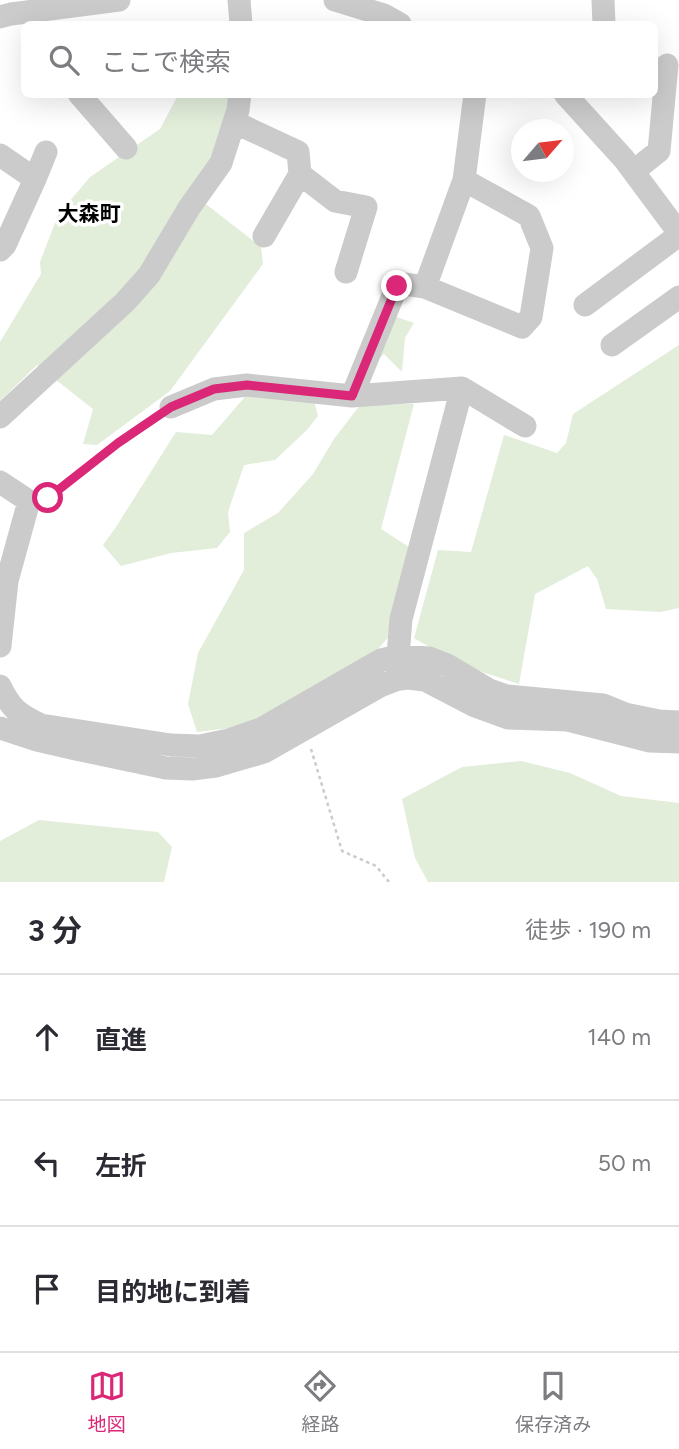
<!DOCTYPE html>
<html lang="ja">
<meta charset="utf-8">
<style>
:root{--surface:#fff;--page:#f2f2f3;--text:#2b2b33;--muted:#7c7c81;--line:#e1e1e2;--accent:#db2777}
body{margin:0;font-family:Figtree,"Noto Sans JP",sans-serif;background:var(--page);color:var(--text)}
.compass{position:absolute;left:511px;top:119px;width:63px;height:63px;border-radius:50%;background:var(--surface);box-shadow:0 7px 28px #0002;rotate:62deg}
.stop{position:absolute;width:21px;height:21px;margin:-16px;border:5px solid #db2777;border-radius:50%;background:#fff}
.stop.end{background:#db2777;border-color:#fff;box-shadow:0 2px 7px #0008}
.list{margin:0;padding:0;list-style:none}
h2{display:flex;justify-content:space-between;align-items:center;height:91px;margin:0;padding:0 28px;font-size:30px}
h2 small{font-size:23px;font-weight:400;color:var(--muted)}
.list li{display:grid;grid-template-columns:46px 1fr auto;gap:21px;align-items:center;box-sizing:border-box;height:126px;padding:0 28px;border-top:2px solid var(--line)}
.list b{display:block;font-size:26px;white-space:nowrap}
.list em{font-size:23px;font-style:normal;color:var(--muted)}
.icon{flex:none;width:38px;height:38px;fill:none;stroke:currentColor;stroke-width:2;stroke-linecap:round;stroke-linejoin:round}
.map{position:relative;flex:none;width:679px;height:882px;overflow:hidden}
.search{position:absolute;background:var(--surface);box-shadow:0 7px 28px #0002;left:21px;right:21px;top:21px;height:77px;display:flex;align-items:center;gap:18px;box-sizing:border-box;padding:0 24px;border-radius:10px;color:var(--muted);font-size:26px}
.sheet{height:469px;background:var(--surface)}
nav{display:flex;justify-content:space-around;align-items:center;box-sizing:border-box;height:98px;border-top:2px solid var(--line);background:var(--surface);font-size:19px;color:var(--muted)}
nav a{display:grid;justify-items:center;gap:4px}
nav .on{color:var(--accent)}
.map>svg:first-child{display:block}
.green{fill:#e2edda}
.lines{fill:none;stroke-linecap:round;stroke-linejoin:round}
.path{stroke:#cbcbcb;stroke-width:2.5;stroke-dasharray:3.5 3.5;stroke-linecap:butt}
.minor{stroke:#cbcbcb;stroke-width:23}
.route{stroke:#db2777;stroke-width:9}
.labels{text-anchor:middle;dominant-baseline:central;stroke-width:7;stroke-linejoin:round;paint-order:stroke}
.neighbourhood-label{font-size:21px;font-weight:bold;fill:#000;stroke:#fff}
</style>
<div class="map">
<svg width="679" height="882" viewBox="0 0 679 882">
<rect width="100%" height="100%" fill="#fff"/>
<path class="green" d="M178,95H231L212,157L193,194L261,247L263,264L170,391L97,445L83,444L93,409L37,365L0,401V342L41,274L40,262L58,215L90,177L160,129Z
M391,315L414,323L405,338L402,372L384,354L369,369Z
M679,345V608L660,612L606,609L597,579L588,566L535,594L519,684L460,665L414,638L438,550L471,552L504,435L557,453L566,443L573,414Z
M250,391L314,400L318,416L307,430L275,460L244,465L228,512L230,532L217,548L171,553L121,566L103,545L116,527L176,432L212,435Z
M414,404L381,529L409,547L391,634L374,654L297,700L239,727L197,732L188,704L198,653L244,570V533L278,513L313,474L334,439L360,405Z
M521,761L570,773L621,796L679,803V882H428L415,858L402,799L462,767Z
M39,820L158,832L172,847L164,882H0V841Z"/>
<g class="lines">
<path class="path" d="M47,498L118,443L156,417
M311,749L342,851L376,866L389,882"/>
<path class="minor" d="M239,0L241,24
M335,0L384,15L400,24
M603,0L604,24
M0,17L11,14L119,0
M79,94L126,148
M565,94L624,159L679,233
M234,122L298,152L300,174L264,236
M0,155L35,179
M634,171L659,151L667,65
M300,174L335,201L366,207L346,272
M0,250L5,245L35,179L46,152
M425,287L464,180L475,94
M585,305L679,235
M612,345L679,297
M352,396L462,388
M171,407L214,389L247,385L352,396L397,286L404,284L425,287L522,327L531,317L542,248L529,216L464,180
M0,417L125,302L149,275L189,208L221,163L238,110L240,94
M0,482L29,501L7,581L0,646
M398,656L401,619L462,388L525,426
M0,686C11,709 18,714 41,725
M0,728L37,740L76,749L166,768L192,769L216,766L264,752L380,686L395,680L408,678L425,680L475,706L508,718L568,720L650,741L679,742
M37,740L41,725L171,745L200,746L229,740L261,729L381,660L398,656L429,658L447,665L489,690L507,696L603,705L625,714L659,721L679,722"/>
</g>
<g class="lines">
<path class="route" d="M48,498L118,443L171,407L214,389L247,385L352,396L397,286"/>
</g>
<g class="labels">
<g class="neighbourhood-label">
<text x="89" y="213">大森町</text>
</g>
</g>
</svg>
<svg class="compass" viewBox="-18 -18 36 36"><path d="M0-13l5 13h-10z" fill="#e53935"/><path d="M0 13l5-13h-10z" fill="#7c7c81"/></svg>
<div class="stop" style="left:48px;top:498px"></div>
<div class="stop end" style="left:397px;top:286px"></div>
<div class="search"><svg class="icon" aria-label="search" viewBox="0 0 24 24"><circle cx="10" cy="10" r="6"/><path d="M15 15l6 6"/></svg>ここで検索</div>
</div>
<section class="sheet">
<h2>3 分<small>徒歩 · 190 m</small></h2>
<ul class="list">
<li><svg class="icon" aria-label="ahead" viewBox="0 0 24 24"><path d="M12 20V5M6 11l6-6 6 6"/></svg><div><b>直進</b></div><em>140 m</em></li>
<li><svg class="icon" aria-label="left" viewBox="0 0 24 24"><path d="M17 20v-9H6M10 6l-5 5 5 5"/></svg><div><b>左折</b></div><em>50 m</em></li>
<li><svg class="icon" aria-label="arrive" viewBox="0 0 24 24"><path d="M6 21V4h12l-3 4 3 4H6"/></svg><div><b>目的地に到着</b></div></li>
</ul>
</section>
<nav>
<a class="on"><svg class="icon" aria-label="map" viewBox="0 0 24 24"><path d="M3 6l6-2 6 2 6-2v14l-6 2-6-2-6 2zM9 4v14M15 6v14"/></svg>地図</a>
<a><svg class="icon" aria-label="directions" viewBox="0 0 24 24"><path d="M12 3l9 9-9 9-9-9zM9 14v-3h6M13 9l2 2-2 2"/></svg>経路</a>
<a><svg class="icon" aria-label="saved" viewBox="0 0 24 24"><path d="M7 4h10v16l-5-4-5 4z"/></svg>保存済み</a>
</nav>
